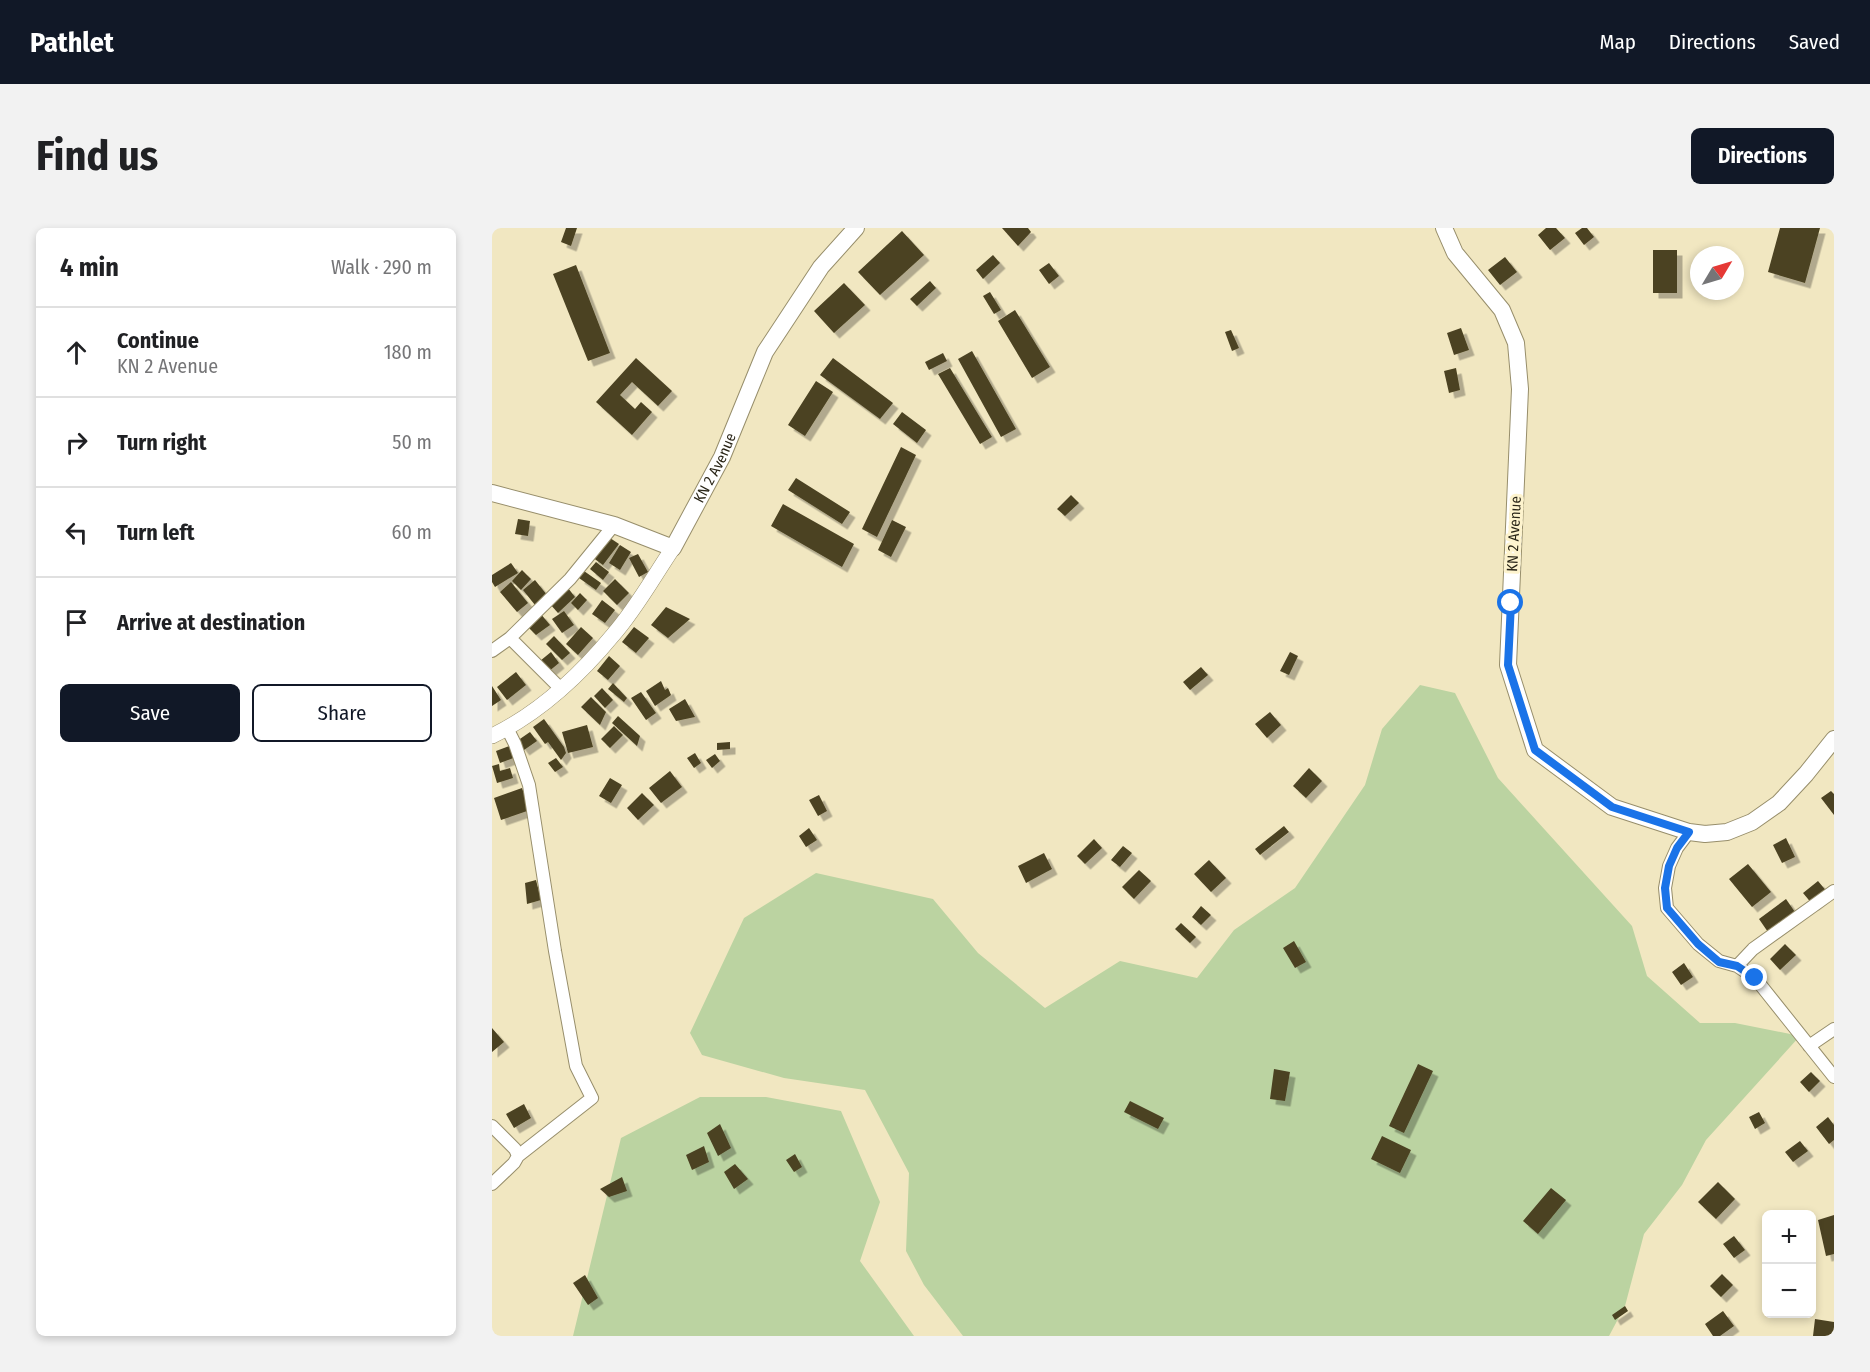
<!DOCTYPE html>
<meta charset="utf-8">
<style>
:root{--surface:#fff;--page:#f2f2f2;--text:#202124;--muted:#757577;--line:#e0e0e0;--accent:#111827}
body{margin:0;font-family:"Fira Sans Condensed",sans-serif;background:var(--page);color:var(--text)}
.controls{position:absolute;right:18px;bottom:18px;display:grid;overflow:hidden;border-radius:9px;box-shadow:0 3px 9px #0003}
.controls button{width:54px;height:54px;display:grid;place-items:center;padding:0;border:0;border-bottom:2px solid var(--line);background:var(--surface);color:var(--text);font:30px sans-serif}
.compass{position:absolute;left:1198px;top:18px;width:54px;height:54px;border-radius:50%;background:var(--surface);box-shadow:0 3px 9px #0003;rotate:52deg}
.stop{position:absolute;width:18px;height:18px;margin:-14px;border:4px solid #1a73e8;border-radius:50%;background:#fff}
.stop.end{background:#1a73e8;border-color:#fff;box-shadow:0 2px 6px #0008}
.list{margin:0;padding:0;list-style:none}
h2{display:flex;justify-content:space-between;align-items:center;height:78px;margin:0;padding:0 24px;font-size:26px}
h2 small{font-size:20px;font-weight:400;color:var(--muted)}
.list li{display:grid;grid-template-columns:39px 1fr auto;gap:18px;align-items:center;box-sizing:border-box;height:90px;padding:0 24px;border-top:2px solid var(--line)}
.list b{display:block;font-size:22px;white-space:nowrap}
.list p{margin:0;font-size:20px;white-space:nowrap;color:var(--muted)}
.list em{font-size:20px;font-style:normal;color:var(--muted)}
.actions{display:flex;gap:12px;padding:18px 24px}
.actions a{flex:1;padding:14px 0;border:2px solid var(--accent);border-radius:9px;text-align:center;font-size:21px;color:var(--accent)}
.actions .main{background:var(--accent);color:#fff}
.icon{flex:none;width:33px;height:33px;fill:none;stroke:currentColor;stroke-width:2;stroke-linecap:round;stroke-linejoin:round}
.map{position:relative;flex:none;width:1342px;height:1108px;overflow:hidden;border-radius:9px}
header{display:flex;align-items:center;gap:36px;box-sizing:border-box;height:84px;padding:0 30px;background:var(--accent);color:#fff}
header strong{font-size:28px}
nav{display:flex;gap:33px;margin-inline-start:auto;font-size:21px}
.intro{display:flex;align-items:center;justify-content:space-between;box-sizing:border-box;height:144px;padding:0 36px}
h1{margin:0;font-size:42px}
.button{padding:15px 27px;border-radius:9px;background:var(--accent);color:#fff;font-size:21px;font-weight:700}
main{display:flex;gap:36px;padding:0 36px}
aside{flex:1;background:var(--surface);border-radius:9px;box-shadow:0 3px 9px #0003}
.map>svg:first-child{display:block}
.green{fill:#bbd3a1}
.building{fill:#4b4222;filter:url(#shadow)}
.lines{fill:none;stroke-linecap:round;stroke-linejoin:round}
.minor-casing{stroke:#978e6b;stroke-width:14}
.tertiary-casing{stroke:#978e6b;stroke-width:16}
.secondary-casing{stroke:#978e6b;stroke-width:18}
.minor{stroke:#fff;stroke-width:12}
.tertiary{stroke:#fff;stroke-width:15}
.secondary{stroke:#fff;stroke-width:16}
.route{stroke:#1a73e8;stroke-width:8}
.labels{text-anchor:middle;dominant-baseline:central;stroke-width:6;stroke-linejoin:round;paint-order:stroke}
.street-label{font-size:15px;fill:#292517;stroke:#fef4ce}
</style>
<header>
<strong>Pathlet</strong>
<nav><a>Map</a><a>Directions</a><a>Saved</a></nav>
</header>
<div class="intro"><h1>Find us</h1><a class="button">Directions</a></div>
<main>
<aside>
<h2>4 min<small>Walk · 290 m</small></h2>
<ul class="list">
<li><svg class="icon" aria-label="ahead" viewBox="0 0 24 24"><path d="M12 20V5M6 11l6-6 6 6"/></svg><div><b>Continue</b><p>KN 2 Avenue</p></div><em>180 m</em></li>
<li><svg class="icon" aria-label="right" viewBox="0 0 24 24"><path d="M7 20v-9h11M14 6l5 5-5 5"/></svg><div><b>Turn right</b></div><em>50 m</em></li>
<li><svg class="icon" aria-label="left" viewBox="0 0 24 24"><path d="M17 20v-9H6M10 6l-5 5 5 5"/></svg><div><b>Turn left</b></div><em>60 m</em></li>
<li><svg class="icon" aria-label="arrive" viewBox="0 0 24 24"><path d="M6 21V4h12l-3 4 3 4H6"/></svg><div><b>Arrive at destination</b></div></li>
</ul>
<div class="actions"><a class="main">Save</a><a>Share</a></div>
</aside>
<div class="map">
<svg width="1342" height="1108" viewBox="0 0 1342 1108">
<defs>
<filter id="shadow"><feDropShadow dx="5.5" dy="5.5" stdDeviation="0" flood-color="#0004"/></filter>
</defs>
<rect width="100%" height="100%" fill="#f1e7c1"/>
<path class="green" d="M928,457L963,465L1006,550L1140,698L1155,748L1208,795H1243L1308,808L1214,912L1190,957L1152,1006L1133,1078L1117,1108H471L432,1057L414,1023L417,945L373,862L292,850L210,827L198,805L252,690L324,645L441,671L486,725L553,780L628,733L705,750L742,702L803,660L873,557L890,501Z
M208,869H274L349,883L388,974L368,1033L422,1108H81L129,910Z"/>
<path class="building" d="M74,0H85L79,18L69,14Z
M510,0H536L539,4L526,18Z
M1054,0H1064L1073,10L1058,22L1046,7Z
M1090,0H1095L1102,9L1092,17L1083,5Z
M1288,0H1328L1313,55L1276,44Z
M410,3L432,27L388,67L366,44Z
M1161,22H1185V65H1161Z
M501,27L508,35L491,51L484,42Z
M1013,29L1025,44L1008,57L996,42Z
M557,35L567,48L557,56L547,42Z
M84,37L118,125L96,133L61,46Z
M438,53L444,60L425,78L418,71Z
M352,55L373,77L342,105L322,83Z
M498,64L509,82L502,86L491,68Z
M523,82L558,139L540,150L506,93Z
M969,100L977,122L962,127L955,105Z
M739,102L747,120L740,123L733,104Z
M480,123L524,201L509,209L466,131Z
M451,125L455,133L437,142L433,134Z
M144,130L180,163L166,178L140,154L128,167L143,181L149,174L160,184L140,207L104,174Z
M341,130L401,175L388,191L328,147Z
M458,140L500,209L488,216L446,146Z
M964,140L968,162L957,165L952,143Z
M324,153L341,164L313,208L296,197Z
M410,184L434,202L425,215L401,196Z
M409,219L424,227L385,309L370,301Z
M304,250L358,284L350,296L296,262Z
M579,267L587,275L573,288L565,281Z
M291,276L362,316L350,339L279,298Z
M26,291L38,293L36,308L23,306Z
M400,292L414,299L399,329L386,322Z
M115,308L127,316L111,337L100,329Z
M128,317L139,324L128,342L117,335Z
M146,326L156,344L147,349L137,330Z
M104,334L117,344L111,352L98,341Z
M19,335L26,345L3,359L0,354V347Z
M30,342L39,351L29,362L20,353Z
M92,343L109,355L104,362L87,350Z
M123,351L137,365L125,377L111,363Z
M43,352L55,367L43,377L31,362Z
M19,354L36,375L25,384L8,364Z
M76,360L83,369L66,385L58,376Z
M88,365L95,372L86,382L79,375Z
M110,372L123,382L113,395L100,386Z
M174,379L198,391L176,410L159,397Z
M72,383L82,397L70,405L60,391Z
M48,385L58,397L44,407L35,398Z
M89,399L101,410L86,427L74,416Z
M142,399L157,410L144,425L130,414Z
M62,408L78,425L70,432L54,416Z
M59,424L67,435L56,444L48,433Z
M798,424L806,428L797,447L788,443Z
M117,428L128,438L116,452L105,443Z
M709,439L716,447L698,462L691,454Z
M24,444L34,457L15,472L5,459Z
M169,453L173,462L176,460L179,467L163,478L154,463Z
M121,455L135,470L132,474L116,461Z
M0,458L9,472L0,478Z
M110,460L121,472L113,480L102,468Z
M149,464L164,485L154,492L139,470Z
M99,469L114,484L108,497L89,479Z
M193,471L203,489L184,493L177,481Z
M778,484L789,497L775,510L763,496Z
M126,488L148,508L145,518L120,495Z
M52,491L72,519L74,525L69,532L56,514L53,516L41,499Z
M95,497L101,519L76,525L70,504Z
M122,498L131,507L118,520L109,511Z
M38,504L45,513L32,522L25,513Z
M238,514V521L225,522V515Z
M20,517L24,529L8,535L4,523Z
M203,525L209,535L202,540L195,530Z
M223,526L228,533L220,540L214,532Z
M64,530L71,539L63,544L56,535Z
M7,536L8,543L18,540L21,550L5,555L0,538Z
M817,540L830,553L814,570L801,558Z
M178,543L190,559L169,575L157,560Z
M118,550L130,557L119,575L107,568Z
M30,560L38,582L9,592L2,570Z
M1339,563L1342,566V587L1329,570Z
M150,565L162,577L146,592L135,580Z
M327,567L335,583L326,588L317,572Z
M792,598L797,604L768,627L763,621Z
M317,600L325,612L314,619L307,608Z
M1294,610L1303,629L1290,635L1281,617Z
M602,611L610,620L593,636L585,628Z
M631,618L640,625L628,639L619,632Z
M552,625L560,641L534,655L526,638Z
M717,632L734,650L719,664L702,646Z
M1256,636L1279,664L1260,679L1237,651Z
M647,642L659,653L642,671L630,659Z
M44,652L49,672L35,676L33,655Z
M1326,653L1336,665L1321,677L1311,665Z
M1294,671L1305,687L1278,707L1267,691Z
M709,678L719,687L709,697L700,689Z
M689,695L704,709L698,715L683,701Z
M802,713L814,734L803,740L791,720Z
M1293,716L1304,727L1288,742L1278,731Z
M1192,735L1201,749L1189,757L1180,744Z
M0,800L12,814L0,824Z
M926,836L941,843L912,905L897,898Z
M782,841L798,844L793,873L778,871Z
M1319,844L1328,853L1317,864L1308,854Z
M638,873L672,890L666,901L632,884Z
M32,876L39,890L22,900L14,886Z
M1267,884L1273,895L1263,901L1257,889Z
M1336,889L1342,897V912L1337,916L1324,899Z
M228,896L239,920L226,928L215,905Z
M890,908L919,922L908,945L879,931Z
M1308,913L1316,923L1301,934L1293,924Z
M212,918L217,934L200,942L194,927Z
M303,926L310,939L302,944L294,932Z
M243,936L256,951L242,961L232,944Z
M130,949L135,963L117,969L108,961Z
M1226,954L1243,971L1224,991L1206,974Z
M1059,960L1074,972L1046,1006L1031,993Z
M1342,987V1026L1334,1028L1326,992Z
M1242,1008L1253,1022L1242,1030L1231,1016Z
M1230,1046L1241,1057L1229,1069L1218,1058Z
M93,1047L106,1070L96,1077L81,1055Z
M1133,1078L1136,1083L1123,1092L1120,1087Z
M1231,1083L1242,1098L1228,1108H1221L1213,1096Z
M1323,1091L1342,1094V1108H1321Z"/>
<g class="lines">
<g class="minor-casing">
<path id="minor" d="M18,410L69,461
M0,423L18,410L78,351L122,297
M15,500L23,516L37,557L63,723L84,838L100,870L26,928
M1197,604L1185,620L1177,638L1173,660L1175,680L1206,716L1227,733L1245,738L1263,750L1342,849
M1245,738L1261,721L1342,663
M1317,818L1342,801
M0,898L23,921L26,928L22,935L0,956"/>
</g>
<g class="tertiary-casing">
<path id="tertiary" d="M0,508C47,485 88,447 121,407C144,381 162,348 181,320"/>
</g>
<g class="secondary-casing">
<g id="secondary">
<path d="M952,0L963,25L1010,82L1024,115L1028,161L1016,437L1043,522L1120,579L1197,604L1213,606L1235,604L1260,594L1287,575L1314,546L1342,511"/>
<path id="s1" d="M0,265L122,297L181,320L230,229L273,124L329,39L364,0"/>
</g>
</g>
<use href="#minor" class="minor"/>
<use href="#tertiary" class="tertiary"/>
<use href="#secondary" class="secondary"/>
</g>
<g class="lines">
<path class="route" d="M1019,375L1016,437L1043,522L1120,579L1197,604L1185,620L1177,638L1173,660L1175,680L1206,716L1227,734L1245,738L1263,750"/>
</g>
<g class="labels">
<g class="street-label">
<text stroke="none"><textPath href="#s1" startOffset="280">KN 2 Avenue</textPath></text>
<text transform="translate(1022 306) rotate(-87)">KN 2 Avenue</text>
</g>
</g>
</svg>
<div class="controls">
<button>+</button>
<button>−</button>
</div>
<svg class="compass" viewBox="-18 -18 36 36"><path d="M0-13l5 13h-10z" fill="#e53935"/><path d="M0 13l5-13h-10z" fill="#757577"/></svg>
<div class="stop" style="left:1019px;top:375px"></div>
<div class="stop end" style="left:1263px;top:750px"></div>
</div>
</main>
